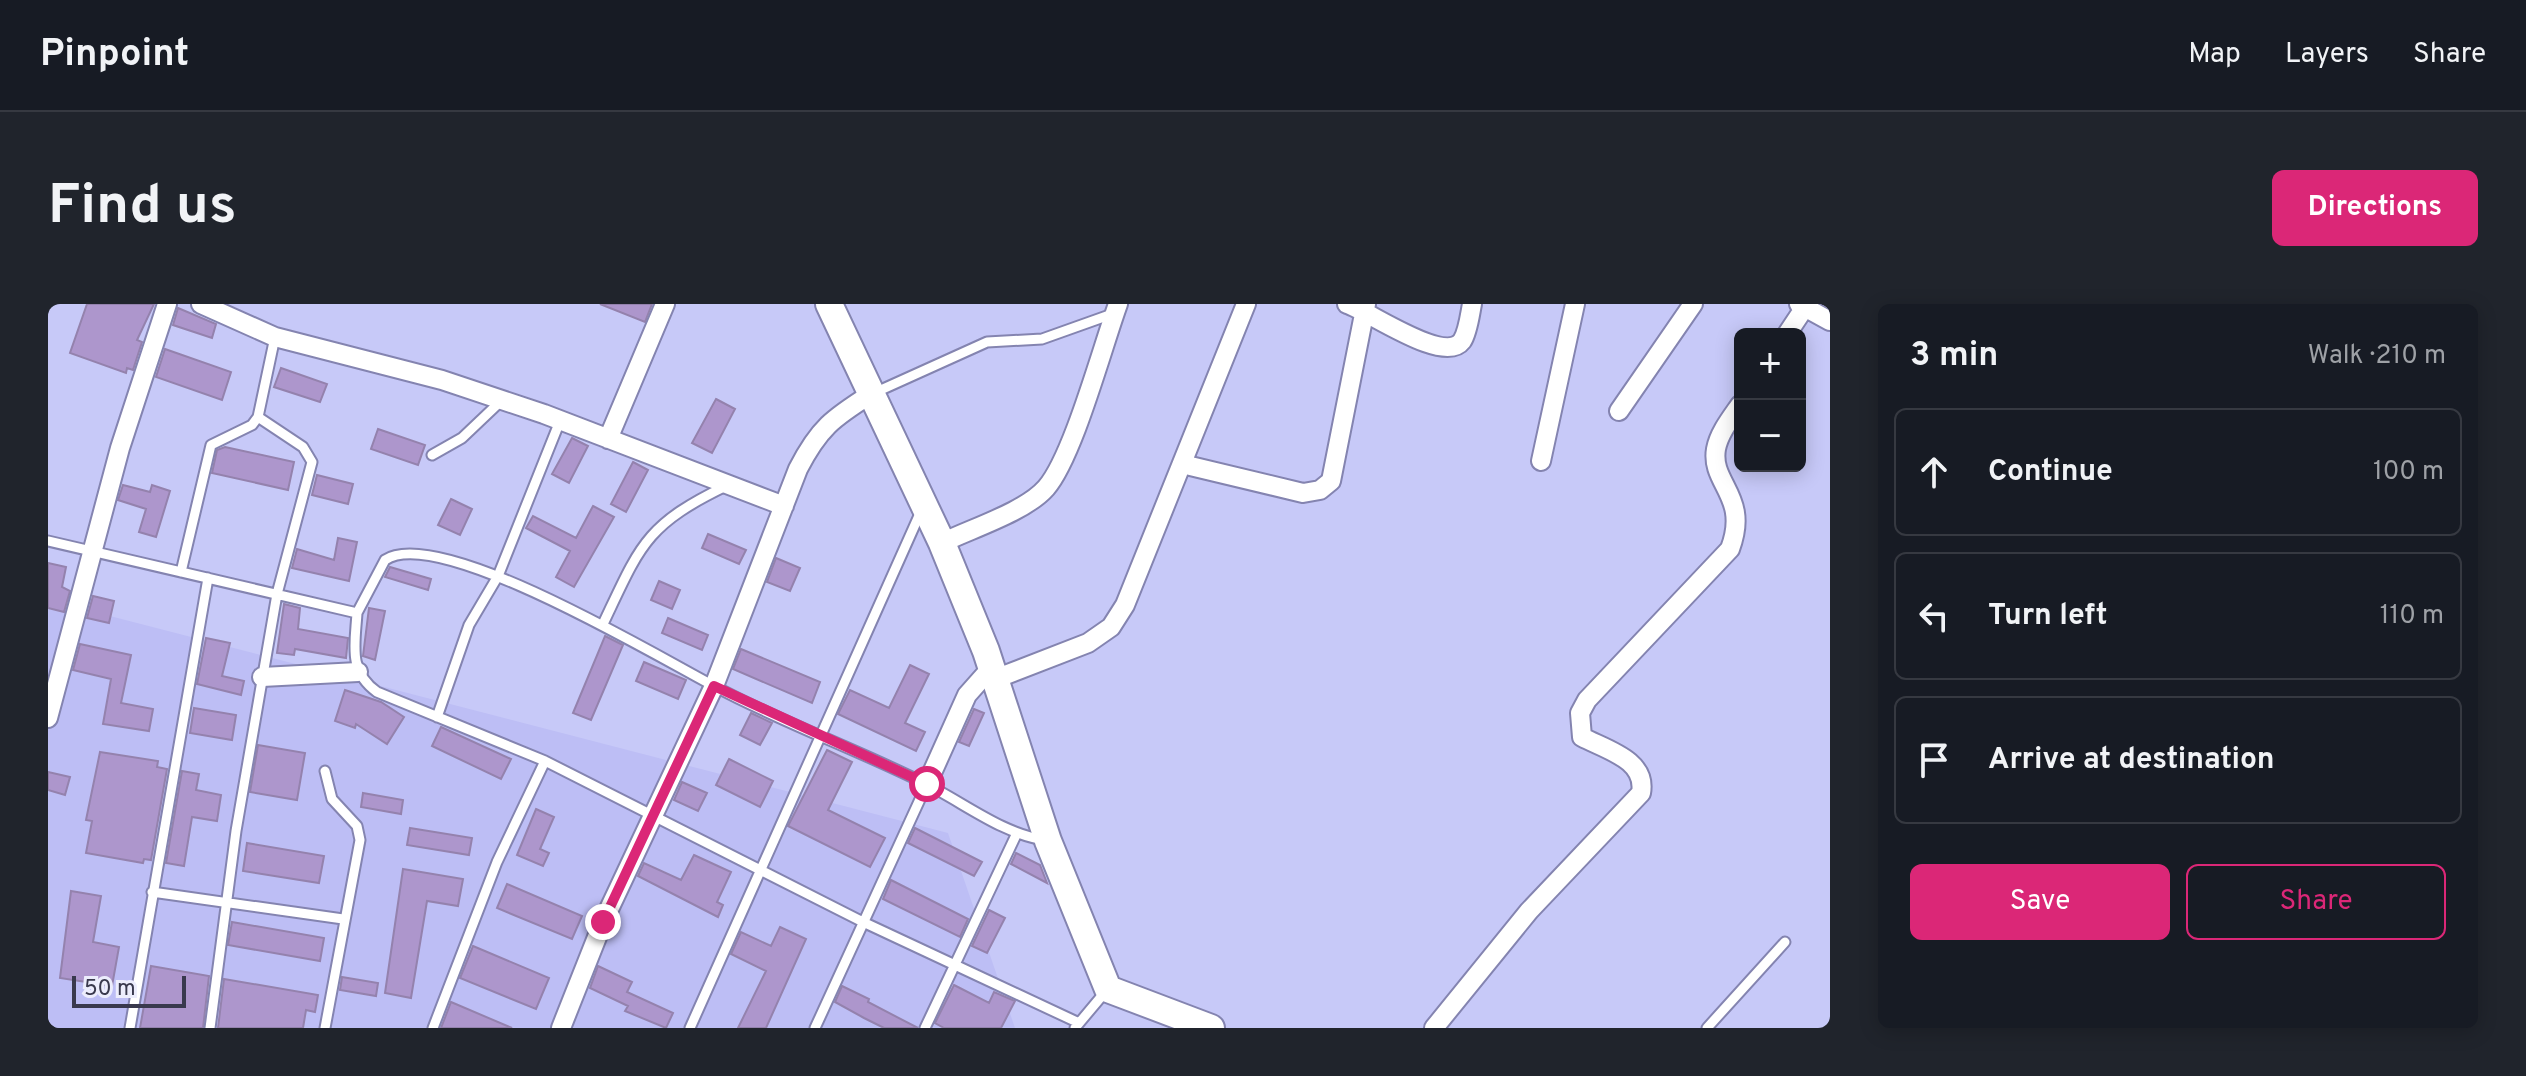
<!DOCTYPE html>
<meta charset="utf-8">
<style>
:root{--surface:#171b24;--page:#20242c;--text:#f1f3f6;--muted:#9ea1a6;--line:#363941;--accent:#db2777}
body{margin:0;font-family:Overpass,sans-serif;background:var(--page);color:var(--text)}
.controls{position:absolute;right:24px;top:24px;display:grid;overflow:hidden;border-radius:12px;box-shadow:0 4px 20px #0003}
.controls button{width:72px;height:72px;display:grid;place-items:center;padding:0;border:0;border-bottom:2px solid var(--line);background:var(--surface);color:var(--text);font:40px sans-serif}
.scale{position:absolute;left:24px;bottom:20px;width:114px;box-sizing:border-box;padding-left:8px;border:4px solid #39394d;border-top:0;font-size:22px;line-height:28px;white-space:nowrap;color:#39394d;-webkit-text-stroke:6px #ecedfc;paint-order:stroke}
.stop{position:absolute;width:24px;height:24px;margin:-18px;border:6px solid #db2777;border-radius:50%;background:#fff}
.stop.end{background:#db2777;border-color:#fff;box-shadow:0 2px 8px #0008}
.list{margin:0;padding:0;list-style:none}
h2{display:flex;justify-content:space-between;align-items:center;height:104px;margin:0;padding:0 32px;font-size:34px}
h2 small{font-size:26px;font-weight:400;color:var(--muted)}
.list li{display:grid;grid-template-columns:52px 1fr auto;gap:24px;align-items:center;box-sizing:border-box;height:128px;margin:0 16px 16px;padding:0 16px;border:2px solid var(--line);border-radius:12px}
.list b{display:block;font-size:30px;white-space:nowrap}
.list em{font-size:26px;font-style:normal;color:var(--muted)}
.actions{display:flex;gap:16px;padding:24px 32px}
.actions a{flex:1;padding:18px 0;border:2px solid var(--accent);border-radius:12px;text-align:center;font-size:28px;color:var(--accent)}
.actions .main{background:var(--accent);color:#fff}
.icon{flex:none;width:44px;height:44px;fill:none;stroke:currentColor;stroke-width:2;stroke-linecap:round;stroke-linejoin:round}
.map{position:relative;flex:none;width:1782px;height:724px;overflow:hidden;border-radius:12px}
header{display:flex;align-items:center;gap:48px;box-sizing:border-box;height:112px;padding:0 40px;background:var(--surface);border-bottom:2px solid var(--line)}
header strong{font-size:38px}
nav{display:flex;gap:44px;margin-inline-start:auto;font-size:28px}
.intro{display:flex;align-items:center;justify-content:space-between;box-sizing:border-box;height:192px;padding:0 48px}
h1{margin:0;font-size:56px}
.button{padding:20px 36px;border-radius:12px;background:var(--accent);color:#fff;font-size:28px;font-weight:700}
main{display:flex;gap:48px;padding:0 48px}
aside{flex:1;background:var(--surface);border-radius:12px;box-shadow:0 4px 20px #0003}
.map>svg:first-child{display:block}
.built{fill:#bdbef5}
.building{fill:#ad96cc;stroke:#9482ad;stroke-width:2}
.lines{fill:none;stroke-linecap:round;stroke-linejoin:round}
.lane-casing{stroke:#8484b0;stroke-width:13}
.street-casing{stroke:#8484b0;stroke-width:22}
.secondary-casing{stroke:#8484b0;stroke-width:30}
.lane{stroke:#fff;stroke-width:9}
.street{stroke:#fff;stroke-width:18}
.secondary{stroke:#fff;stroke-width:26}
.route{stroke:#db2777;stroke-width:10}
</style>
<header>
<strong>Pinpoint</strong>
<nav><a>Map</a><a>Layers</a><a>Share</a></nav>
</header>
<div class="intro"><h1>Find us</h1><a class="button">Directions</a></div>
<main>
<div class="map">
<svg width="1782" height="724" viewBox="0 0 1782 724">
<rect width="100%" height="100%" fill="#c7c9f8"/>
<path class="built" d="M0,296L900,529L967,724H0Z"/>
<path class="building" d="M39,0H106L89,36L94,38L85,66L79,64L78,69L22,49Z
M552,0H604L597,18Z
M130,4L168,20L164,34L125,21Z
M117,45L183,68L174,96L108,73Z
M233,64L279,80L272,98L226,83Z
M668,95L687,105L664,149L644,139Z
M330,125L377,141L370,161L323,145Z
M524,134L540,142L521,179L504,170Z
M177,143L246,158L240,186L164,169L169,146Z
M585,158L600,166L578,208L563,200Z
M269,171L305,180L300,200L264,191Z
M75,181L102,188L104,181L122,187L108,233L91,228L98,205L70,196Z
M403,195L424,205L412,231L390,221Z
M545,202L566,213L526,283L508,273L522,247L478,224L485,212L528,234Z
M660,230L698,246L691,260L654,244Z
M290,234L309,238L301,277L244,264L249,245L286,256Z
M728,254L752,264L742,287L719,278Z
M0,259L18,263L14,283L22,287L16,308L0,304Z
M342,263L383,275L380,286L337,273Z
M611,277L632,286L624,305L603,296Z
M45,292L66,297L61,319L39,314Z
M236,300L252,304L250,325L300,334L298,354L247,345L246,351L229,349Z
M321,304L337,307L327,356L315,352Z
M620,314L660,331L654,346L614,329Z
M557,332L575,341L543,416L525,409Z
M158,334L182,339L174,372L196,377L193,391L149,380Z
M32,340L83,351L73,399L105,405L101,427L55,420L63,375L25,366Z
M693,345L772,378L764,399L685,365Z
M596,358L638,376L630,395L588,377Z
M862,361L881,370L857,419L877,428L868,447L790,410L802,386L841,404Z
M297,386L333,398L356,413L339,440L308,420L307,424L287,417Z
M146,404L188,411L184,436L142,429Z
M926,405L936,409L921,442L911,438Z
M703,409L724,419L712,441L692,431Z
M393,423L463,455L453,475L384,442Z
M210,441L257,449L249,496L202,488Z
M779,446L804,458L780,506L837,534L822,563L740,522Z
M52,448L110,457L109,463L119,465L103,556L96,555L95,559L38,549L44,517L38,516Z
M681,455L725,477L712,503L668,481Z
M134,467L151,470L148,486L173,491L169,517L144,513L136,562L118,559Z
M0,468L22,473L17,491L0,486Z
M634,478L659,489L650,507L626,496Z
M315,489L355,496L353,510L313,503Z
M488,505L506,513L492,545L501,549L495,562L469,551Z
M362,524L424,534L421,551L359,541Z
M867,524L934,558L926,572L860,539Z
M199,539L276,552L271,579L195,567Z
M968,549L992,561L999,579L963,560Z
M646,551L683,568L669,598L675,601L670,613L590,572L596,559L633,576Z
M355,565L415,575L410,602L379,597L363,694L337,689Z
M843,576L920,615L912,633L835,595Z
M459,580L534,612L524,635L449,604Z
M23,587L53,592L45,638L71,643L64,682L12,674Z
M941,606L957,614L939,649L924,642Z
M184,618L276,634L272,657L180,641Z
M732,623L758,635L718,724H690L718,667L683,650L693,628L723,642Z
M425,642L501,674L488,705L412,674Z
M103,662L161,672L155,724H92Z
M550,662L584,678L579,688L625,709L618,724L577,707L580,702L542,684Z
M294,673L330,679L328,692L292,686Z
M176,675L270,691L267,708L258,706L255,724H170Z
M906,681L941,699L946,688L967,697L953,724H896L887,719Z
M794,682L821,695L820,698L870,724H836L816,714L787,698Z
M403,698L464,724H393Z"/>
<g class="lines">
<g class="lane-casing">
<path id="lane" d="M826,89L939,38L994,35L1067,9
M384,151L414,134L454,96
M0,237L309,309L337,256C390,220 612,354 666,382C733,418 808,445 876,479C915,498 954,530 997,536
M133,268L163,141L204,121L210,113L227,33
M309,309C307,341 300,367 329,388L497,457L815,618L1031,719
M555,320C592,242 597,221 678,182
M389,413L421,321L450,272L512,117
M104,588L295,615
M82,724L160,274
M162,724L188,527L229,290L264,158L255,143L210,113
M277,724L312,536L309,522L284,495L277,467
M385,724L449,558L497,457
M642,724L874,205
M767,724L879,480
M877,724L969,529
M1027,724L1058,687
M1659,724L1737,638"/>
</g>
<g class="street-casing">
<path id="street" d="M153,0L227,33L394,76L496,110L736,202
M1299,0C1321,7 1396,61 1414,37C1420,28 1422,10 1424,0
M1751,0L1782,17
M1739,30L1757,3
M1571,107L1645,0
M560,135L617,0
M1493,157L1527,0
M1134,160L1255,189L1272,186L1283,177L1318,0
M894,239C922,225 977,208 998,184C1025,153 1054,44 1070,0
M214,373L310,368
M947,375L1040,339L1063,323L1077,301L1198,0
M0,414L72,144L119,0
M879,480L919,391L943,364
M513,724L555,618L666,382L750,165C771,124 785,114 823,90
M1386,724L1481,607L1593,489C1599,456 1559,446 1534,433L1532,409L1539,396L1682,245C1702,192 1662,180 1668,145C1671,129 1683,114 1692,101"/>
</g>
<g class="secondary-casing">
<path id="secondary" d="M781,0L894,239L938,347L1000,537L1060,685L1163,724"/>
</g>
<use href="#lane" class="lane"/>
<use href="#street" class="street"/>
<use href="#secondary" class="secondary"/>
</g>
<g class="lines">
<path class="route" d="M555,618L666,382L879,480"/>
</g>
</svg>
<div class="controls">
<button>+</button>
<button>−</button>
</div>
<div class="scale">50 m</div>
<div class="stop" style="left:879px;top:480px"></div>
<div class="stop end" style="left:555px;top:618px"></div>
</div>
<aside>
<h2>3 min<small>Walk · 210 m</small></h2>
<ul class="list">
<li><svg class="icon" aria-label="ahead" viewBox="0 0 24 24"><path d="M12 20V5M6 11l6-6 6 6"/></svg><div><b>Continue</b></div><em>100 m</em></li>
<li><svg class="icon" aria-label="left" viewBox="0 0 24 24"><path d="M17 20v-9H6M10 6l-5 5 5 5"/></svg><div><b>Turn left</b></div><em>110 m</em></li>
<li><svg class="icon" aria-label="arrive" viewBox="0 0 24 24"><path d="M6 21V4h12l-3 4 3 4H6"/></svg><div><b>Arrive at destination</b></div></li>
</ul>
<div class="actions"><a class="main">Save</a><a>Share</a></div>
</aside>
</main>
